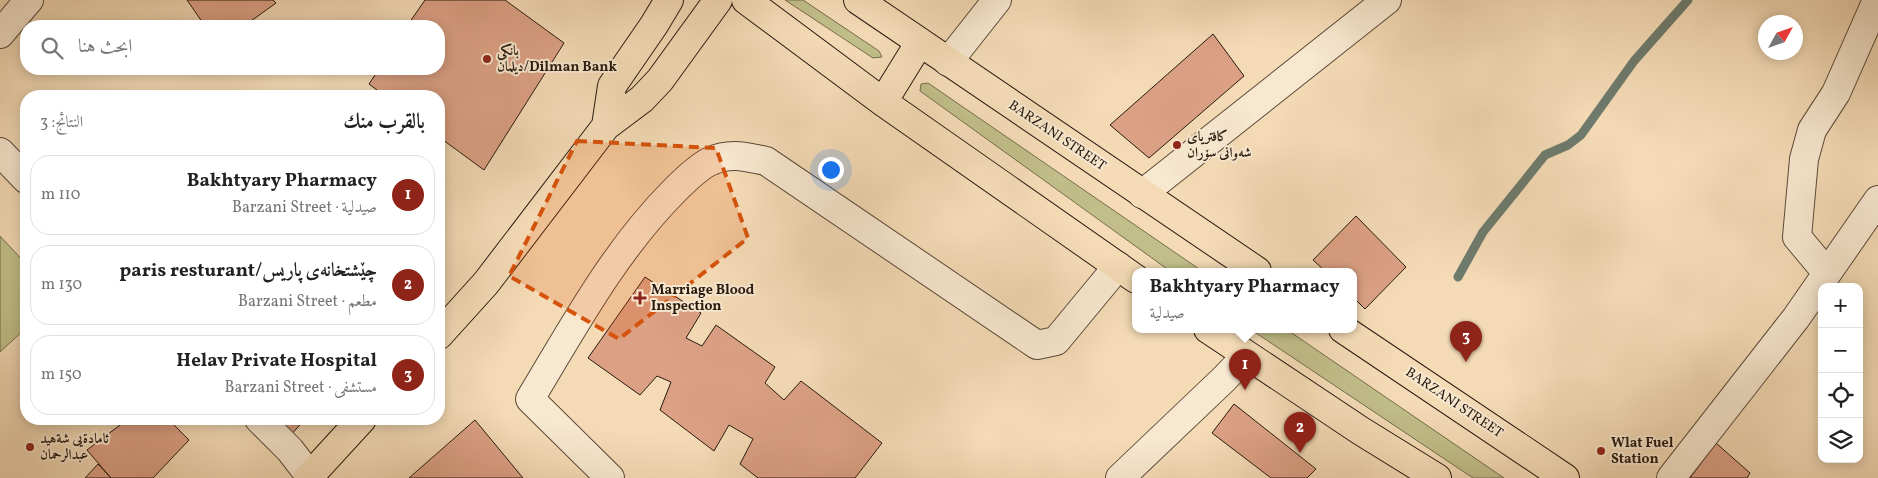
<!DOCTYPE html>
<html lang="ar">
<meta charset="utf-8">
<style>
:root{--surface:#fff;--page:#f6f6f6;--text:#222;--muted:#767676;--line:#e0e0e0;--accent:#8f2418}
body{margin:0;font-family:Vollkorn,Amiri,serif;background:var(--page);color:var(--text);direction:rtl}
.controls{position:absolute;right:15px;bottom:15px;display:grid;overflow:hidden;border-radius:10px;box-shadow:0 2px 12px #0003}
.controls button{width:45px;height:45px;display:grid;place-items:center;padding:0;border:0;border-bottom:1px solid var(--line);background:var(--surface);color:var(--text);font:25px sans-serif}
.compass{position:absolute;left:1758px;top:15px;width:45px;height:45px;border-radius:50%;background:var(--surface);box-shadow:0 2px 12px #0003;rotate:50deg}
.you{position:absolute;left:830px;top:169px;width:18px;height:18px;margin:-12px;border:4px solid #fff;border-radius:50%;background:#1a73e8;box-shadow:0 0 0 8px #1a73e833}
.badge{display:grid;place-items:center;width:32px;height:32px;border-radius:50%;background:var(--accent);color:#fff;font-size:16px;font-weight:700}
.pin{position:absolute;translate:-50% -41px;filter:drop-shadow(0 1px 2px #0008)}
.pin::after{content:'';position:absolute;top:26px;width:18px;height:15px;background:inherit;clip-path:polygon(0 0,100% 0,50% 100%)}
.popup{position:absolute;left:1132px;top:268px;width:225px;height:65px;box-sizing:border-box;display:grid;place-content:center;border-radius:10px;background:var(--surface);filter:drop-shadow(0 1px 4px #0005);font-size:16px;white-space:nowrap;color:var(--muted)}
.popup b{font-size:19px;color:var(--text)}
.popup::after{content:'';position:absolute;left:50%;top:100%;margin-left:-10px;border:10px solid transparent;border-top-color:var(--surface)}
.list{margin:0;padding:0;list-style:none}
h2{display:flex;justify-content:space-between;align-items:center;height:65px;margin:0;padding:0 20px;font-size:21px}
h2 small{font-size:16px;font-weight:400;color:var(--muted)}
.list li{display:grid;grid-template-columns:32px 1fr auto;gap:15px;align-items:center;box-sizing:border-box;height:80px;margin:0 10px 10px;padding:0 10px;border:1px solid var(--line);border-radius:20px}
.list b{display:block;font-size:19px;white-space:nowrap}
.list p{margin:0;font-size:16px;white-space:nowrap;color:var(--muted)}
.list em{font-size:16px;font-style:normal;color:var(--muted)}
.icon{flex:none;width:28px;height:28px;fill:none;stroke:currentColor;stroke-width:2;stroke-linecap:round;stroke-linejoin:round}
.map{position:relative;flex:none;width:1878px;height:478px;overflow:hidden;direction:ltr}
.search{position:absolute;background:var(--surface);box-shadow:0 2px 12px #0003;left:20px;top:20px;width:425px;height:55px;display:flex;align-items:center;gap:12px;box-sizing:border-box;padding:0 18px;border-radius:20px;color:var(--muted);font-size:19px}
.panel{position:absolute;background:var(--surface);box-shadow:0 2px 12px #0003;left:20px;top:90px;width:425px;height:335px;border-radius:20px;direction:rtl}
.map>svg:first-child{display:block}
.green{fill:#c1be89;stroke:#746c4c}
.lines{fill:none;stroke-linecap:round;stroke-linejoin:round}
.stream{stroke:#6e7b6d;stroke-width:9}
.building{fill:#dca185;stroke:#281a0f}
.minor-casing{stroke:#5b4a39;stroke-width:30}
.major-casing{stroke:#281a0f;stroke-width:30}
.highway-casing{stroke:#281a0f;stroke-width:30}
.minor{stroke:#f8e8d0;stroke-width:28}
.major{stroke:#f4dbb6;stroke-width:28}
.highway{stroke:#f4dbb6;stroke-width:28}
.marked{fill:#d5530c;fill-opacity:0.2;stroke:#d5530c;stroke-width:4;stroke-dasharray:10 6;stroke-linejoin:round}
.poi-dot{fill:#8f2418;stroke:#f8e8d0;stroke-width:2}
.labels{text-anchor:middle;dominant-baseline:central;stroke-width:4;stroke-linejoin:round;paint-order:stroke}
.poi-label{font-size:14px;font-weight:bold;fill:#281a0f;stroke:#f8e8d0;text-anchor:start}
.street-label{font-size:14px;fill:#281a0f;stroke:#f8e8d0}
</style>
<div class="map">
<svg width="1878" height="478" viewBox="0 0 1878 478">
<rect width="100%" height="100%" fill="#f4dbb6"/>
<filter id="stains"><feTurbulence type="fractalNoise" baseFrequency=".004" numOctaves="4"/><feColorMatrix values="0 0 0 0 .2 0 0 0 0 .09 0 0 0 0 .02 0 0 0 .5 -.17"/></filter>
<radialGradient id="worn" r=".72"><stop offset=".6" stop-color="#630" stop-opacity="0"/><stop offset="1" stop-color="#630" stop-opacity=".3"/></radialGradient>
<path class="green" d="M785,0H803L879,51L882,57L873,58Z
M928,83L1202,271H1170L920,91L921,84Z
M0,236L26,264V328L0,352Z
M1250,329H1286L1504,478H1473Z"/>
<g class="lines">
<path class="stream" d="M1458,277L1483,232L1525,180L1545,155L1568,145L1581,135L1634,61L1688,0"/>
</g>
<path class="building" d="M187,0H273L276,3L244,26H205Z
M425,0H505L564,43L484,170L439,137V96H385L369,84L379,69H439V26H407Z
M1213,34L1244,76L1149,158L1110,125Z
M1356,216L1406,267L1365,309L1354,298V271H1325L1313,260Z
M645,277L701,313L686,338L702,346L716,325L775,367L765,383L784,400L801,381L882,443L855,478H758L740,464L753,439L729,425L714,451L660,410L671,382L657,376L640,395L588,358Z
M1234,404L1316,469L1307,478H1271L1212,433Z
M128,419H168L189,440L153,478H111L87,450Z
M272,419H305L290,436Z
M475,420L523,478H409Z
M1716,443L1750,473L1747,478H1690Z
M98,464L111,478H85Z"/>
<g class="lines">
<g class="minor-casing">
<path id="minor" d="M0,34L29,0
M948,62L997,0
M0,152L26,179
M1142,194L1387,0
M1827,273L1797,237L1804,159L1812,130L1836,93L1877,0
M259,419L290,450L310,476
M610,478L530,399C574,326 615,250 675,190C684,181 699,166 711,161C731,152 746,157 766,161L1037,345L1056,341L1118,266
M1120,478L1224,379L1246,356
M1671,478L1796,318L1878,200"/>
</g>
<g class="major-casing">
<path id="major" d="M606,126L612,86L654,25L669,0
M439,335L486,283L606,126L642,99L660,80L718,0
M308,478L362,419"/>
</g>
<g class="highway-casing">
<path id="highway" d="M746,0L883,102L1136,279
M858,0L1257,271
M883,102L920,42
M1208,329L1361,431L1437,478
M1343,329L1565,478"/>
</g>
<use href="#minor" class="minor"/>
<use href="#major" class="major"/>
<use href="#highway" class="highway"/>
</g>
<path class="marked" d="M577,141L716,148L748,238L619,339L509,276Z"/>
<g class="poi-dot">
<circle cx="487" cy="59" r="5"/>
<circle cx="1177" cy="145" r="5"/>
<path d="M637.5 290.5h5v5h5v5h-5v5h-5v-5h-5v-5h5z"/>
<circle cx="30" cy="447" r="5"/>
<circle cx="1601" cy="451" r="5"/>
</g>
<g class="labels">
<g class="poi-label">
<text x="497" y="51">بانکی<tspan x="497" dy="16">دیلمان/Dilman Bank</tspan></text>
<text x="1187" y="137">کافتریای<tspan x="1187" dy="16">شەوانی سۆران</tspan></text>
<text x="651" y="290">Marriage Blood<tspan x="651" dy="16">Inspection</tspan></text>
<text x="40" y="439">ئامادةيى شةهيد<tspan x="40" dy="16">عبدالرحمان</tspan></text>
<text x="1611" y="443">Wlat Fuel<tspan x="1611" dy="16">Station</tspan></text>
</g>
<g class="street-label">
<text transform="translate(1057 136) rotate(34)">BARZANI STREET</text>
<text transform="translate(1454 403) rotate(34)">BARZANI STREET</text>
</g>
</g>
<rect width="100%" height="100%" filter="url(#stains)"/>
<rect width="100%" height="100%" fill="url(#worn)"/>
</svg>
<div class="controls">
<button>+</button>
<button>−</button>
<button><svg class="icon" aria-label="locate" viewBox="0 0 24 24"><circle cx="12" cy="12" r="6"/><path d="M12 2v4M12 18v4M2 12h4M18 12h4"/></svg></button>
<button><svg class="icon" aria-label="layers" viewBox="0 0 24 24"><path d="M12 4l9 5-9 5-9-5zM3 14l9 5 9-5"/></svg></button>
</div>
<svg class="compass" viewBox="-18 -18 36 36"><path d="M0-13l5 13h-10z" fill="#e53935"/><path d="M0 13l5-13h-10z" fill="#767676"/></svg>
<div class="you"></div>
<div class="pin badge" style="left:1245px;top:390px">1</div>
<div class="popup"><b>Bakhtyary Pharmacy</b>صيدلية</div>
<div class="pin badge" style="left:1300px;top:453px">2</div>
<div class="pin badge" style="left:1466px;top:362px">3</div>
<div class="search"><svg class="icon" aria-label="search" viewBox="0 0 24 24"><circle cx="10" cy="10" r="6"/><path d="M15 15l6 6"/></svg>ابحث هنا</div>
<section class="panel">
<h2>بالقرب منك<small>النتائج: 3</small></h2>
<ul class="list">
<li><span class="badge">1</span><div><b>Bakhtyary Pharmacy</b><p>صيدلية · Barzani Street</p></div><em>110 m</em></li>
<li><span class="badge">2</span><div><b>چێشتخانەی پاریس/paris resturant</b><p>مطعم · Barzani Street</p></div><em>130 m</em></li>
<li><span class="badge">3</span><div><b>Helav Private Hospital</b><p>مستشفى · Barzani Street</p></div><em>150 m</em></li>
</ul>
</section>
</div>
